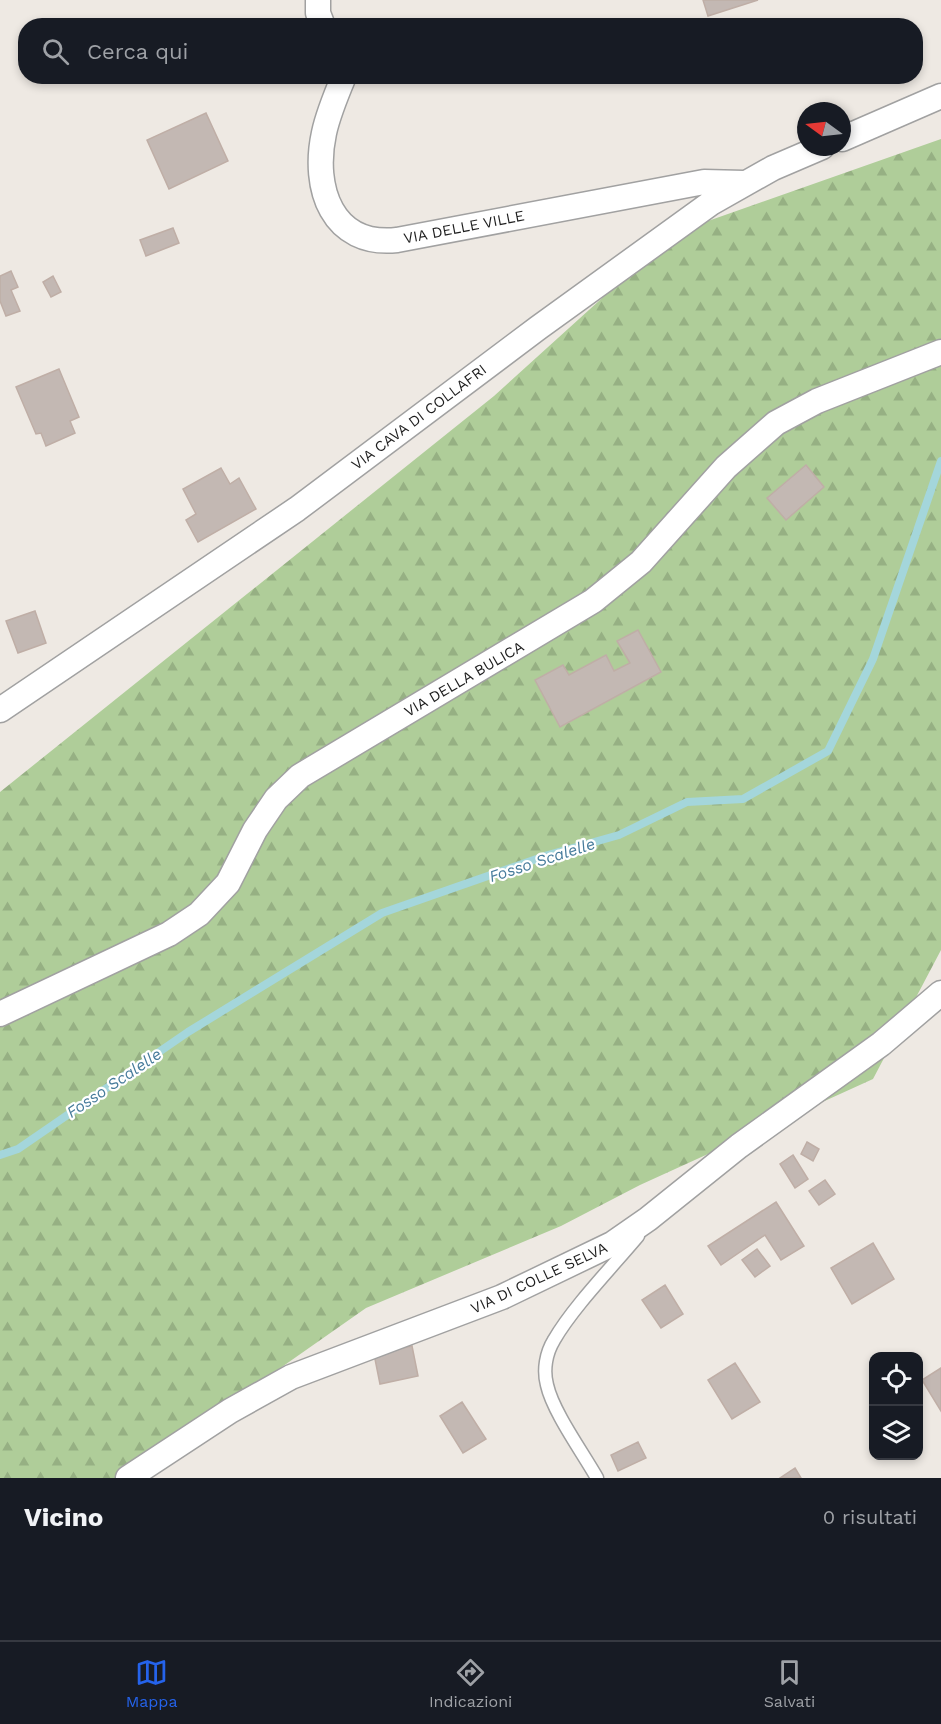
<!DOCTYPE html>
<html lang="it">
<style>
:root{--surface:#171b24;--page:#20242c;--text:#f1f3f6;--muted:#9ea1a6;--line:#363941;--accent:#2563eb}
body{margin:0;font-family:"Work Sans",sans-serif;background:var(--page);color:var(--text)}
.controls{position:absolute;right:18px;bottom:18px;display:grid;overflow:hidden;border-radius:12px;box-shadow:0 3px 9px #0003}
.controls button{width:54px;height:54px;display:grid;place-items:center;padding:0;border:0;border-bottom:2px solid var(--line);background:var(--surface);color:var(--text);font:30px sans-serif}
.compass{position:absolute;left:797px;top:102px;width:54px;height:54px;border-radius:50%;background:var(--surface);box-shadow:0 3px 9px #0003;rotate:285deg}
.list{margin:0;padding:0;list-style:none}
h2{display:flex;justify-content:space-between;align-items:center;height:78px;margin:0;padding:0 24px;font-size:26px}
h2 small{font-size:20px;font-weight:400;color:var(--muted)}
.icon{flex:none;width:33px;height:33px;fill:none;stroke:currentColor;stroke-width:2;stroke-linecap:round;stroke-linejoin:round}
.map{position:relative;flex:none;width:941px;height:1478px;overflow:hidden}
.search{position:absolute;background:var(--surface);box-shadow:0 3px 9px #0003;left:18px;right:18px;top:18px;height:66px;display:flex;align-items:center;gap:15px;box-sizing:border-box;padding:0 21px;border-radius:24px;color:var(--muted);font-size:22px}
.sheet{height:162px;background:var(--surface)}
nav{display:flex;justify-content:space-around;align-items:center;box-sizing:border-box;height:84px;border-top:2px solid var(--line);background:var(--surface);font-size:16px;color:var(--muted)}
nav a{display:grid;justify-items:center;gap:3px}
nav .on{color:var(--accent)}
.map>svg:first-child{display:block}
.forest{fill:url(#forest-firs)}
.lines{fill:none;stroke-linecap:round;stroke-linejoin:round}
.stream{stroke:#a4d6db;stroke-width:8}
.building{fill:#c3b8b3;stroke:#bfaea6;stroke-width:1.5}
.service-casing{stroke:#a1a1a1;stroke-width:15}
.minor-casing{stroke:#a1a1a1;stroke-width:27}
.service{stroke:#fff;stroke-width:12}
.minor{stroke:#fff;stroke-width:24}
.labels{text-anchor:middle;dominant-baseline:central;stroke-width:4.5;stroke-linejoin:round;paint-order:stroke}
.street-label{font-size:15px;fill:#1d1d1d;stroke:#fff}
.water-label{font-size:16px;font-style:italic;fill:#467b9b;stroke:#fff}
</style>
<div class="map">
<svg width="941" height="1478" viewBox="0 0 941 1478">
<defs>
<pattern id="forest-firs" width="22" height="20" patternUnits="userSpaceOnUse" patternTransform="scale(1.5)"><rect width="22" height="20" fill="#afcd99"/><path d="M5 1l3.5 6h-7zM16 11l3.5 6h-7z" fill="#96b083"/></pattern>
</defs>
<rect width="100%" height="100%" fill="#eee9e3"/>
<path class="forest" d="M941,139V950L873,1079L640,1185L561,1226L366,1308L222,1409L140,1478H0V792L494,396L674,233Z"/>
<g class="lines">
<path class="stream" d="M0,1155L18,1149L188,1032L382,913L548,855L619,835L687,802L743,799L828,751L873,659L941,461"/>
</g>
<path class="building" d="M703,0H758L708,16Z
M206,113L228,161L169,189L147,140Z
M173,228L179,243L146,256L140,240Z
M11,271L18,287L11,290L20,311L6,316L0,301V276Z
M53,276L61,292L51,297L43,282Z
M59,369L79,417L70,421L75,433L46,446L41,433L36,434L16,387Z
M806,465L824,487L786,520L767,498Z
M221,468L230,484L239,478L256,509L198,542L186,520L196,514L183,489Z
M35,611L46,643L18,653L6,621Z
M638,630L661,672L560,727L535,680L563,665L569,675L606,655L614,671L630,663L617,641Z
M807,1142L819,1149L813,1161L801,1154Z
M793,1155L808,1179L795,1188L780,1164Z
M825,1180L835,1194L819,1205L809,1191Z
M776,1202L804,1246L781,1260L765,1235L721,1265L708,1246Z
M873,1243L894,1279L852,1304L831,1268Z
M757,1249L770,1266L755,1277L742,1260Z
M665,1285L683,1314L661,1328L642,1300Z
M412,1346L418,1376L380,1384L374,1354Z
M735,1363L760,1402L732,1419L708,1380Z
M941,1368V1411L922,1380Z
M462,1402L486,1439L463,1453L440,1416Z
M638,1442L646,1458L618,1471L611,1455Z
M795,1468L801,1478H780Z"/>
<g class="lines">
<g class="service-casing">
<path id="service" d="M597,1478C583,1453 553,1412 547,1385C543,1370 546,1353 554,1340C573,1307 613,1266 638,1236"/>
</g>
<g class="minor-casing">
<path id="minor" d="M318,0V13L323,26
M344,76C336,95 328,114 324,133C312,188 332,247 397,240L704,182L744,183
M842,139L941,96
M0,710L297,509L538,328L711,203L773,168L822,147
M0,1014L169,934L199,914L228,883L255,830L276,799L300,776L593,601L641,562L726,467L776,423L817,401L941,352
M128,1478L230,1411L291,1377L502,1297L612,1244L648,1219L739,1146L881,1044L941,993"/>
</g>
<use href="#service" class="service"/>
<use href="#minor" class="minor"/>
</g>
<g class="labels">
<g class="street-label">
<text transform="translate(464 227) rotate(-11)">VIA DELLE VILLE</text>
<text transform="translate(419 417) rotate(-37)">VIA CAVA DI COLLAFRI</text>
<text transform="translate(464 679) rotate(-30)">VIA DELLA BULICA</text>
<text transform="translate(539 1278) rotate(-25)">VIA DI COLLE SELVA</text>
</g>
<g class="water-label">
<text transform="translate(542 860) rotate(-18)">Fosso Scalelle</text>
<text transform="translate(114 1083) rotate(-34)">Fosso Scalelle</text>
</g>
</g>
</svg>
<div class="controls">
<button><svg class="icon" aria-label="locate" viewBox="0 0 24 24"><circle cx="12" cy="12" r="6"/><path d="M12 2v4M12 18v4M2 12h4M18 12h4"/></svg></button>
<button><svg class="icon" aria-label="layers" viewBox="0 0 24 24"><path d="M12 4l9 5-9 5-9-5zM3 14l9 5 9-5"/></svg></button>
</div>
<svg class="compass" viewBox="-18 -18 36 36"><path d="M0-13l5 13h-10z" fill="#e53935"/><path d="M0 13l5-13h-10z" fill="#9ea1a6"/></svg>
<div class="search"><svg class="icon" aria-label="search" viewBox="0 0 24 24"><circle cx="10" cy="10" r="6"/><path d="M15 15l6 6"/></svg>Cerca qui</div>
</div>
<section class="sheet">
<h2>Vicino<small>0 risultati</small></h2>
<ul class="list">
</ul>
</section>
<nav>
<a class="on"><svg class="icon" aria-label="map" viewBox="0 0 24 24"><path d="M3 6l6-2 6 2 6-2v14l-6 2-6-2-6 2zM9 4v14M15 6v14"/></svg>Mappa</a>
<a><svg class="icon" aria-label="directions" viewBox="0 0 24 24"><path d="M12 3l9 9-9 9-9-9zM9 14v-3h6M13 9l2 2-2 2"/></svg>Indicazioni</a>
<a><svg class="icon" aria-label="saved" viewBox="0 0 24 24"><path d="M7 4h10v16l-5-4-5 4z"/></svg>Salvati</a>
</nav>
